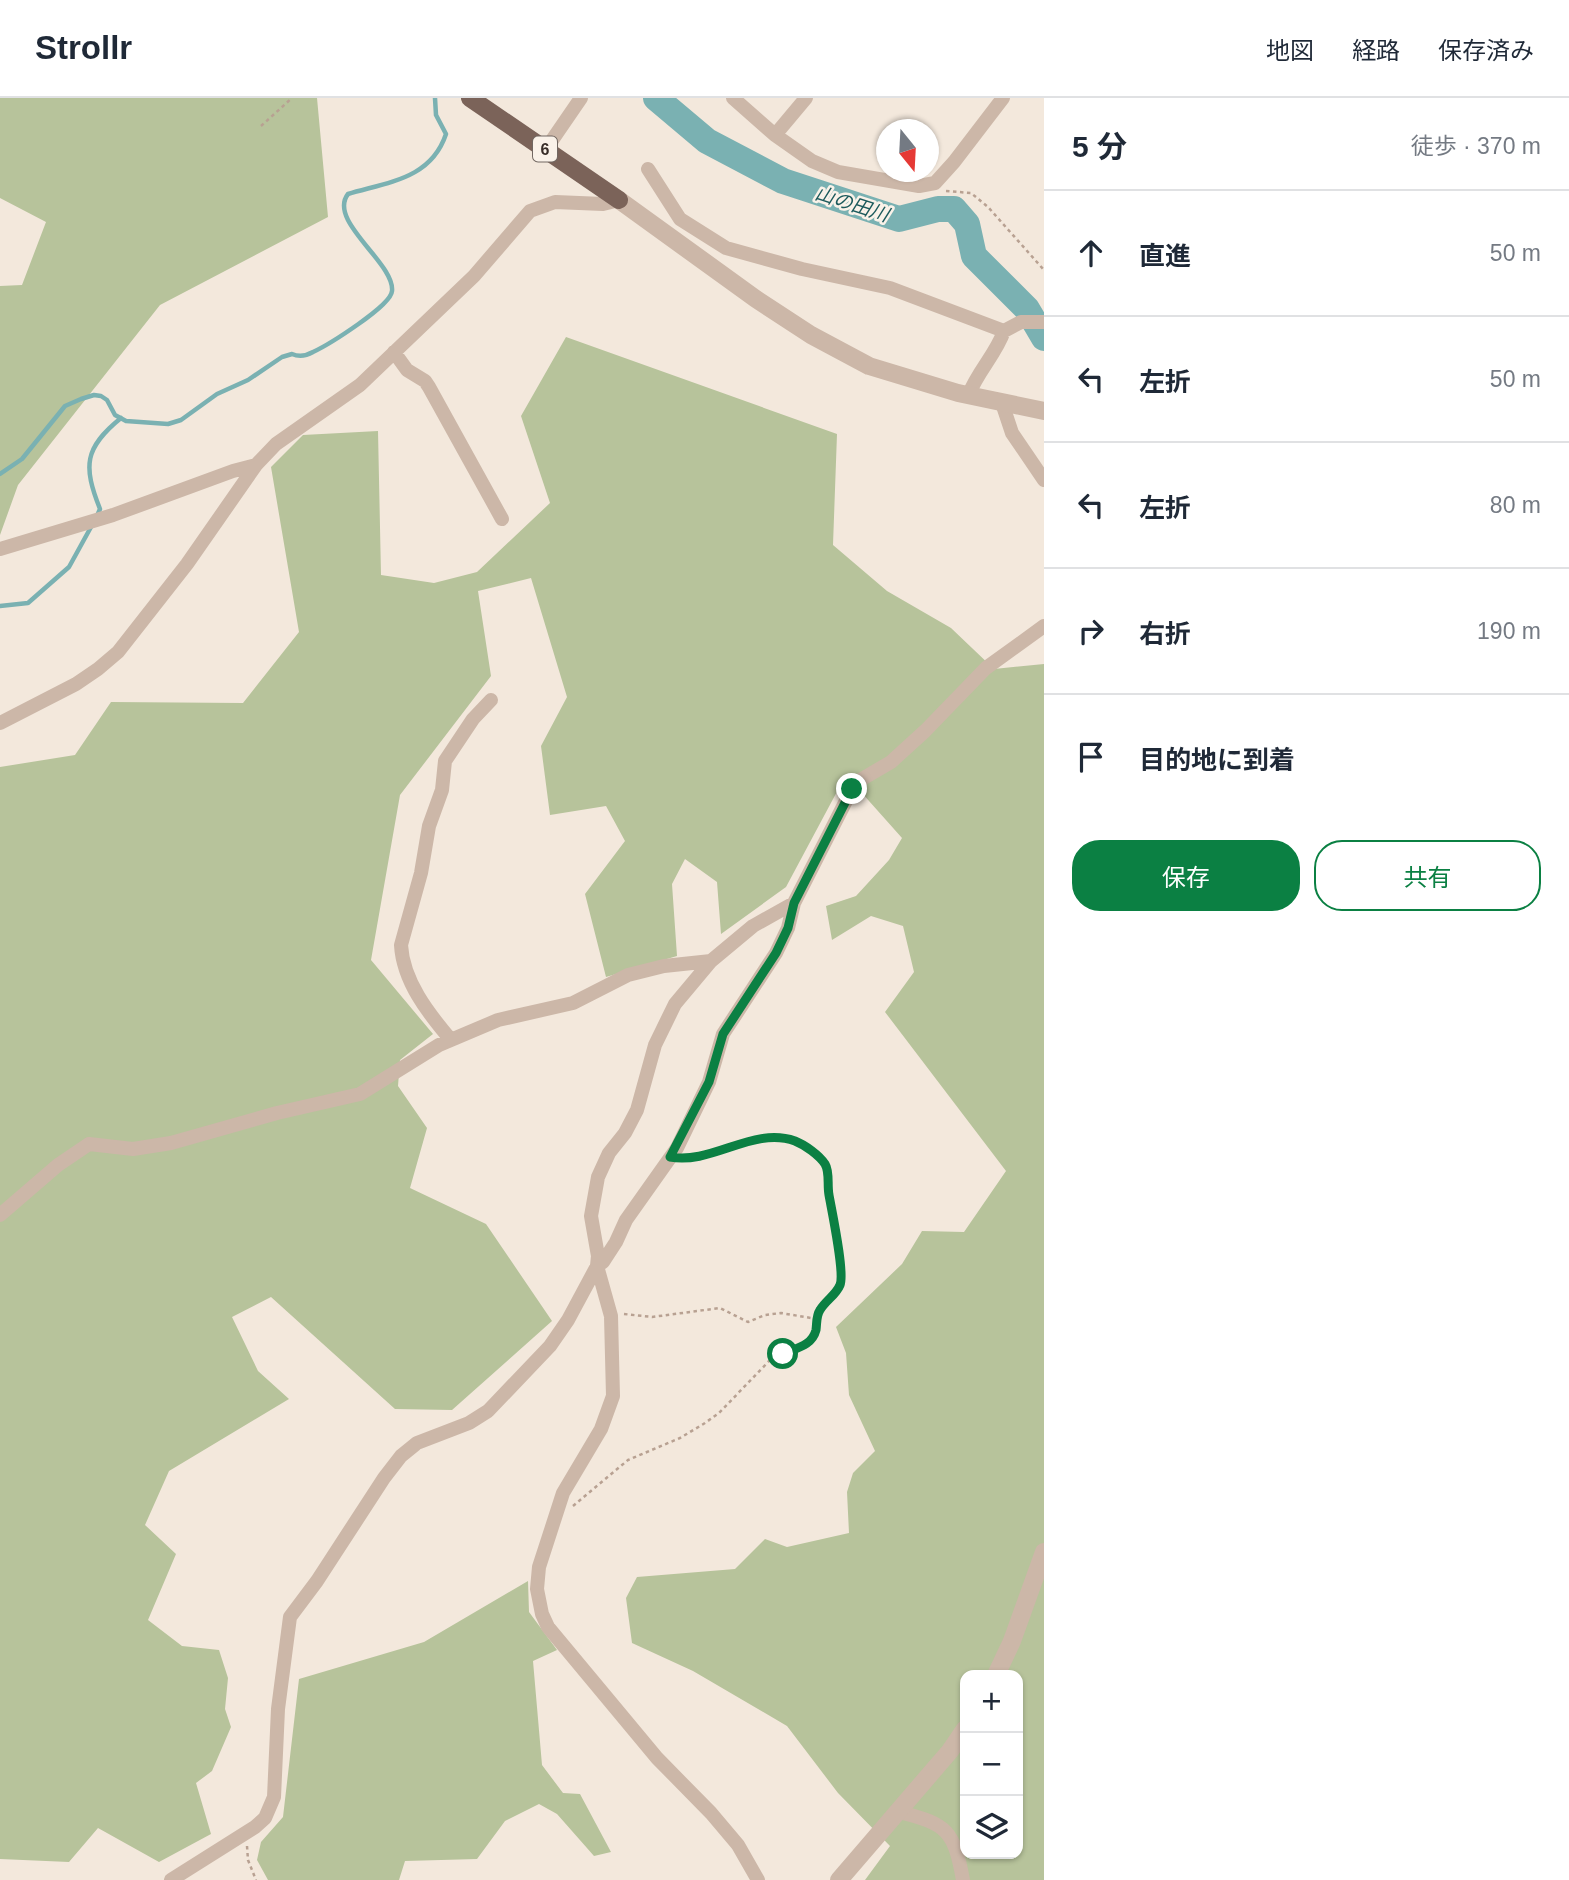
<!DOCTYPE html>
<html lang="ja">
<meta charset="utf-8">
<style>
:root{--surface:#fff;--page:#f2f2f3;--text:#1f2937;--muted:#747a83;--line:#e0e1e3;--accent:#0b8043}
body{margin:0;font-family:Helvetica,"Noto Sans JP",sans-serif;background:var(--page);color:var(--text)}
.controls{position:absolute;right:21px;bottom:21px;display:grid;overflow:hidden;border-radius:14px;box-shadow:0 2px 5px #0004}
.controls button{width:63px;height:63px;display:grid;place-items:center;padding:0;border:0;border-bottom:2px solid var(--line);background:var(--surface);color:var(--text);font:35px sans-serif}
.compass{position:absolute;left:876px;top:21px;width:63px;height:63px;border-radius:50%;background:var(--surface);box-shadow:0 2px 5px #0004;rotate:162deg}
.stop{position:absolute;width:21px;height:21px;margin:-16px;border:5px solid #0b8043;border-radius:50%;background:#fff}
.stop.end{background:#0b8043;border-color:#fff;box-shadow:0 2px 7px #0008}
.list{margin:0;padding:0;list-style:none}
h2{display:flex;justify-content:space-between;align-items:center;height:91px;margin:0;padding:0 28px;font-size:30px}
h2 small{font-size:23px;font-weight:400;color:var(--muted)}
.list li{display:grid;grid-template-columns:46px 1fr auto;gap:21px;align-items:center;box-sizing:border-box;height:126px;padding:0 28px;border-top:2px solid var(--line)}
.list b{display:block;font-size:26px;white-space:nowrap}
.list em{font-size:23px;font-style:normal;color:var(--muted)}
.actions{display:flex;gap:14px;padding:21px 28px}
.actions a{flex:1;padding:16px 0;border:2px solid var(--accent);border-radius:28px;text-align:center;font-size:24px;color:var(--accent)}
.actions .main{background:var(--accent);color:#fff}
.icon{flex:none;width:38px;height:38px;fill:none;stroke:currentColor;stroke-width:2;stroke-linecap:round;stroke-linejoin:round}
.map{position:relative;flex:none;width:1044px;height:1782px;overflow:hidden}
header{display:flex;align-items:center;gap:42px;box-sizing:border-box;height:98px;padding:0 35px;background:var(--surface);border-bottom:2px solid var(--line)}
header strong{font-size:33px}
nav{display:flex;gap:38px;margin-inline-start:auto;font-size:24px}
main{display:flex}
aside{flex:1;background:var(--surface)}
.map>svg:first-child{display:block}
.green{fill:#b7c39b;fill-rule:evenodd}
.lines{fill:none;stroke-linecap:round;stroke-linejoin:round}
.stream{stroke:#7ab1b2;stroke-width:4.5}
.river{stroke:#7ab1b2;stroke-width:26}
.path{stroke:#b8a192;stroke-width:2.5;stroke-dasharray:3.5 3.5;stroke-linecap:butt}
.minor{stroke:#ccb7a8;stroke-width:14}
.tertiary{stroke:#ccb7a8;stroke-width:18}
.primary{stroke:#7b6359;stroke-width:18}
.route{stroke:#0b8043;stroke-width:9}
.labels{text-anchor:middle;dominant-baseline:central;stroke-width:5;stroke-linejoin:round;paint-order:stroke}
.shield{fill:#faf2e9;stroke:#726862;stroke-width:2}
.shield-label{font-size:16px;font-weight:bold;fill:#382d28}
.water-label{font-size:19px;font-style:italic;fill:#1c5a5c;stroke:#faf2e9}
</style>
<header>
<strong>Strollr</strong>
<nav><a>地図</a><a>経路</a><a>保存済み</a></nav>
</header>
<main>
<div class="map">
<svg width="1044" height="1782" viewBox="0 0 1044 1782">
<rect width="100%" height="100%" fill="#f3e8dc"/>
<path class="green" d="M0,0H317L328,119L160,207L18,387L0,437V188L22,187L46,124L0,100Z
M566,239L837,336L833,447L887,493L951,530L994,571L1044,566V1782H865L890,1748L838,1695L787,1628L693,1573L632,1545L626,1500L637,1479L735,1471L765,1441L787,1449L849,1435L847,1394L853,1375L875,1353L849,1297L846,1255L836,1229L902,1166L922,1133L964,1134L1006,1073L885,914L914,874L903,828L871,818L832,842L826,808L856,798L889,762L902,740L861,694L840,688L786,789L721,836L717,784L685,761L672,786L677,858L606,879L585,796L625,743L606,708L550,717L541,648L567,599L531,480L478,493L491,578L400,697L371,862L433,936L400,962L398,988L427,1030L410,1090L486,1126L552,1223L452,1312L395,1311L271,1199L232,1219L258,1273L289,1301L169,1373L145,1427L176,1456L148,1522L182,1548L219,1552L228,1580L225,1611L231,1629L212,1673L196,1685L211,1736L159,1764L98,1730L69,1764L0,1761V669L75,657L111,604L243,605L299,534L271,369L303,337L378,333L381,477L434,485L477,474L550,405L521,318ZM965,1577H1018V1756H965Z
M528,1483L529,1514L557,1552L533,1563L542,1667L563,1695L580,1696L611,1754L594,1758L557,1716L539,1706L505,1723L477,1761L405,1763L399,1782H268L257,1762L261,1744L283,1719L299,1581L424,1544Z"/>
<g class="lines">
<path class="stream" d="M0,376L22,361L65,308L81,301L94,297L101,298L107,302L115,317L126,323L168,326L181,322L217,296L248,282L282,259L292,256C299,259 306,258 313,254C328,247 391,208 392,193C395,165 327,123 348,96C388,84 431,81 446,36L436,17L435,0
M97,418L100,411C83,368 84,350 121,320
M0,508L28,505L69,469L91,429"/>
<path class="river" d="M656,0L707,43L783,83L899,121L938,111H954L967,126L974,158L1027,211L1044,240"/>
<path class="path" d="M261,28L292,0
M946,93L971,95L988,109L1044,172
M624,1216L652,1219L720,1210L748,1224L765,1217L781,1215L817,1221
M573,1408L628,1362L680,1340L705,1325L719,1315L771,1261L808,1245L816,1231L818,1215L835,1195L842,1180C837,1151 832,1123 828,1094C827,1086 829,1076 826,1068C817,1050 790,1038 771,1040C742,1043 715,1057 687,1060
M247,1748L248,1762L256,1782"/>
<path class="minor" d="M733,0L775,37L812,63L838,74L919,88L935,85L954,64L1003,0
M775,37L806,0
M546,51L581,0
M648,71L680,121L726,150L802,171L890,190L1004,233
M394,254L407,272L425,283L429,289L502,421
M969,296C978,273 996,256 1004,233L1021,224H1044
M1002,305L1012,335L1044,382
M0,451L113,417L233,373L256,367
M0,625L76,586L98,571L118,554L187,466L256,367L276,346L360,287L474,178L530,113L555,104L603,106L619,102
M451,942C428,915 403,883 401,847L421,775L429,728L442,692L445,663L473,621L491,602
M0,1117L58,1067L89,1046L133,1051L171,1045L277,1015L360,996L439,947L498,922L573,905L628,877L664,868L711,863L753,828L794,805
M899,1714C948,1726 954,1733 963,1782
M171,1782L255,1729L265,1720L274,1699L278,1611L290,1519L317,1483L384,1380L401,1358L417,1345L469,1325L488,1313L550,1248L568,1222L597,1168L598,1158L591,1118L598,1079L609,1055L625,1035L637,1012L655,947L675,906L711,863
M758,1782L738,1747L711,1715L657,1660L548,1529L542,1516L537,1491L539,1469L563,1395L601,1331L613,1298L611,1218L597,1168L603,1164L616,1144L626,1122L677,1050L709,984L723,936L776,855L788,830L794,805L852,691L862,681L891,664L925,633L986,570L1044,528"/>
<path class="tertiary" d="M619,102L756,201L811,237L869,268L958,295L1044,313
M996,1577L1012,1543L1044,1454
M839,1782L950,1653L965,1631"/>
<path class="primary" d="M470,0L619,102"/>
</g>
<g class="lines">
<path class="route" d="M783,1256C796,1250 812,1248 816,1232C817,1225 816,1218 820,1212C826,1202 836,1197 840,1187C845,1175 832,1114 829,1097C827,1087 830,1074 825,1066C819,1057 805,1047 795,1043C753,1028 712,1067 670,1059L709,984L723,936L776,855L788,830L794,805L852,691"/>
</g>
<g class="labels">
<rect class="shield" x="533" y="38.5" width="24" height="25" rx="5"/>
<g class="shield-label">
<text x="545" y="51">6</text>
</g>
<g class="water-label">
<text transform="translate(852 106) rotate(18)">山の田川</text>
</g>
</g>
</svg>
<div class="controls">
<button>+</button>
<button>−</button>
<button><svg class="icon" aria-label="layers" viewBox="0 0 24 24"><path d="M12 4l9 5-9 5-9-5zM3 14l9 5 9-5"/></svg></button>
</div>
<svg class="compass" viewBox="-18 -18 36 36"><path d="M0-13l5 13h-10z" fill="#e53935"/><path d="M0 13l5-13h-10z" fill="#747a83"/></svg>
<div class="stop" style="left:783px;top:1256px"></div>
<div class="stop end" style="left:852px;top:691px"></div>
</div>
<aside>
<h2>5 分<small>徒歩 · 370 m</small></h2>
<ul class="list">
<li><svg class="icon" aria-label="ahead" viewBox="0 0 24 24"><path d="M12 20V5M6 11l6-6 6 6"/></svg><div><b>直進</b></div><em>50 m</em></li>
<li><svg class="icon" aria-label="left" viewBox="0 0 24 24"><path d="M17 20v-9H6M10 6l-5 5 5 5"/></svg><div><b>左折</b></div><em>50 m</em></li>
<li><svg class="icon" aria-label="left" viewBox="0 0 24 24"><path d="M17 20v-9H6M10 6l-5 5 5 5"/></svg><div><b>左折</b></div><em>80 m</em></li>
<li><svg class="icon" aria-label="right" viewBox="0 0 24 24"><path d="M7 20v-9h11M14 6l5 5-5 5"/></svg><div><b>右折</b></div><em>190 m</em></li>
<li><svg class="icon" aria-label="arrive" viewBox="0 0 24 24"><path d="M6 21V4h12l-3 4 3 4H6"/></svg><div><b>目的地に到着</b></div></li>
</ul>
<div class="actions"><a class="main">保存</a><a>共有</a></div>
</aside>
</main>
